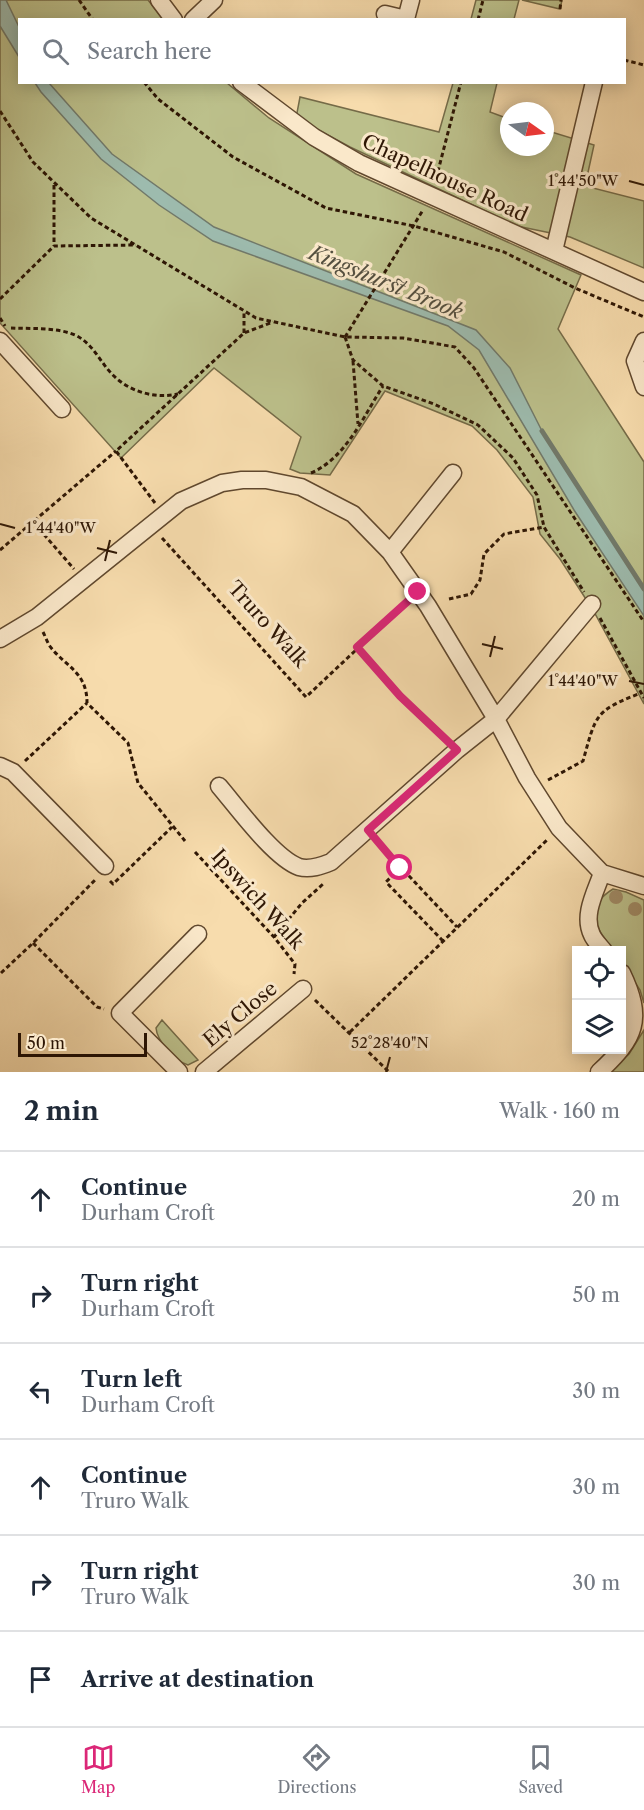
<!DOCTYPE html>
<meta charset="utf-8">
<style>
:root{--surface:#fff;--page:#f6f6f7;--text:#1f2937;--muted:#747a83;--line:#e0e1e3;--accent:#db2777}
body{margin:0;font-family:"Libre Caslon Text",serif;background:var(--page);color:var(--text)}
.controls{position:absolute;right:18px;bottom:18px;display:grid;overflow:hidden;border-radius:0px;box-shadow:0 3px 15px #0003}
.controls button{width:54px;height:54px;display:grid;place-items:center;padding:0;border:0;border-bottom:2px solid var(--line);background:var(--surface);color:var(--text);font:30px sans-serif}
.compass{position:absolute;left:500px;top:102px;width:54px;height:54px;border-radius:50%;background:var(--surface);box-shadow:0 3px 15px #0003;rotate:104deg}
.scale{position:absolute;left:18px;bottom:15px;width:129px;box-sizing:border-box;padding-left:6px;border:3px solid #2e1604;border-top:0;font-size:16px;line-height:21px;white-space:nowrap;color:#2e1604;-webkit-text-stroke:4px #fae8ca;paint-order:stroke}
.stop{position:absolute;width:18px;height:18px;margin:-14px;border:4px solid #db2777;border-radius:50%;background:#fff}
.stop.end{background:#db2777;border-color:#fff;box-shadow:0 2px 6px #0008}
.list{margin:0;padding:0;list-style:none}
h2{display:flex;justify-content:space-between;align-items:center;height:78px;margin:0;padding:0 24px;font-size:26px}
h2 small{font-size:20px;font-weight:400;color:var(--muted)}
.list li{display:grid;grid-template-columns:39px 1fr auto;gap:18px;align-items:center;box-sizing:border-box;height:96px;padding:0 24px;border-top:2px solid var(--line)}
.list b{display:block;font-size:22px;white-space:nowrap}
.list p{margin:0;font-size:20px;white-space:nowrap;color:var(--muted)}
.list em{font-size:20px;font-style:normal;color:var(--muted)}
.icon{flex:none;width:33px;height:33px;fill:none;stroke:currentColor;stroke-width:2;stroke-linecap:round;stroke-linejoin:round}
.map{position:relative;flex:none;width:644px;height:1072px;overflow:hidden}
.search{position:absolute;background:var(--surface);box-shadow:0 3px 15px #0003;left:18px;right:18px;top:18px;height:66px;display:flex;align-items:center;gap:15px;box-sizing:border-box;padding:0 21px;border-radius:0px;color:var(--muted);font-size:22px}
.sheet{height:654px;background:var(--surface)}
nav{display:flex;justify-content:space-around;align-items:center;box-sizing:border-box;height:84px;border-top:2px solid var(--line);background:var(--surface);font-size:16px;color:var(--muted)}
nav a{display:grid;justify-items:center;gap:3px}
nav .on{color:var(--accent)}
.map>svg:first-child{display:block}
.green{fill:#bcc08b;stroke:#756b48;stroke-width:1.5}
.water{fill:#9dbbae;stroke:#71796a;stroke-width:1.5}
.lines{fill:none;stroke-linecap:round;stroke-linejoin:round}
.stream{stroke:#71796a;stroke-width:5}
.minor-casing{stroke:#60482e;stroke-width:19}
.path{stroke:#2e1604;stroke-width:3;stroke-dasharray:4.5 3;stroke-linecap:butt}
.minor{stroke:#fae8ca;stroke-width:16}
.tree{fill:#a08b66}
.route{stroke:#db2777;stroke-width:8}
.ticks{fill:none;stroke:#2e1604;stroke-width:2}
.labels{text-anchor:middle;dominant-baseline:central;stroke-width:6;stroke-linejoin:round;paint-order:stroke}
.street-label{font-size:20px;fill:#2e1604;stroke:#fae8ca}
.water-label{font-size:21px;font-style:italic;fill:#555040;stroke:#fae8ca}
.ticks-label{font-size:15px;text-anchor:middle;fill:#2e1604;stroke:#fae8ca;stroke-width:6;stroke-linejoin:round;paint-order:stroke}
</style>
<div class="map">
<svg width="644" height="1072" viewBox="0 0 644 1072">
<rect width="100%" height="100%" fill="#f7dcad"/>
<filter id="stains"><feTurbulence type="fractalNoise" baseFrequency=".00333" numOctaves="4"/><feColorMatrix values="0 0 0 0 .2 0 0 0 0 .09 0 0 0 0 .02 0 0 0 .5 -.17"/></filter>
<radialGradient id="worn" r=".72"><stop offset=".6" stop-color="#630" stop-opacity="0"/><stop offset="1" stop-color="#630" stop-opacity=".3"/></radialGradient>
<path class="green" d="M0,0H148L163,19L20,20V82L227,83L269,118L356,174L581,275L558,329L644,462V704L593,610L560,559L540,534L533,497L497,450L472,426L385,391L330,475L300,473L290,469L301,437L214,368L121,458L0,323Z
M476,0H519L514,19H471Z
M522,0H562L560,9Z
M453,83H497L490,112L509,119V147H545V130L594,145L585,186L644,201V268L570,237L517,226L350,147L296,118L300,97L439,132Z
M613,889L626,892L644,900V1003L640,990L622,962V951L613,950C596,927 581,909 613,889Z
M162,1020L198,1060L188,1065C175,1061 157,1041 156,1028Z
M644,1030V1072H609L629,1054Z"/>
<path class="water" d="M0,0H6L19,27V57L0,26Z
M35,83H49L112,154L214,227L476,330L510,368L543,433L644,589V616L574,510L479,350L448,326L213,241L159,205L101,159L41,92Z"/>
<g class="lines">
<path class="stream" d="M542,431L644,589"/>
<g class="minor-casing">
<path id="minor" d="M159,0L174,20
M385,14L406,19L411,0
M193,20L214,0
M241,82L314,137L359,163L644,292
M554,251L594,82
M0,341L62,409
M644,341L635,361L644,387
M390,552L453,473
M0,639L37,617L181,501L222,483L242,480H266L301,487L353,514L390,552L428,606L496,719L527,778L559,828L602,873L644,886
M0,766L13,772L105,866
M219,786C237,807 274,858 299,867C310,870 321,866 331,862L457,750L496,719L592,604
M602,873C596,891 582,915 592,935C594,940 600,946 604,951
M179,1072L120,1013L198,934
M204,1072L303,989
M599,1072C636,1038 644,1019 622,973"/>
</g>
<path class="path" d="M79,0L93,20
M560,9L561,0
M478,20L483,0
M624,60L644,65
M144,82L158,99L233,157L326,208L414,226L504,252L575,288L644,317
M0,111L33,162L91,218L256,318L345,337L403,338L455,347L474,368L644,622
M436,179L461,82
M54,185V246
M0,299L54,246L136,245
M0,318L5,326
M11,328C32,329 56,327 75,335C94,344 100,363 114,376C130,392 156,399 178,394
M244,333V311
M345,337L353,360L383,386L434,404L478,425L513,458L537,495L544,527
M345,337L423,210
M353,361L358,424
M311,473C346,458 363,417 383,386
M155,503L116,451L244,333L273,322
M34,523L74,569
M162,538L306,697L407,602
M0,550L116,451
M449,599L471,594L480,580L484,554L504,534L544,527L584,592
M600,618L644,698
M43,632C45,636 47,641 49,645C65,667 87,671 87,703L128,743L138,783L185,841
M357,647L400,697L445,739
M25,761L87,703
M548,780L583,761C596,715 594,711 641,693
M378,843L457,927
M195,852L274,937L295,964L294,974
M400,868L386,882L443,941
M110,881L113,884L172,827
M274,937L302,903L323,884
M33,943L97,1007L104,1009
M1,973L33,943L95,880
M315,1000L389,1072
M350,1032L547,840"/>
<use href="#minor" class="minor"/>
</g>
<g class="tree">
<circle cx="616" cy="897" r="7"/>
<circle cx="635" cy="909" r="7"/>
</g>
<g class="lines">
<path class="route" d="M400,868L368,830L457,750L400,696L357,647L418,592"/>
</g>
<path class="ticks" d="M629,181L644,185M0,524L15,528M97,548L117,553M105,561L110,540M482,644L503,649M490,657L495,636M629,681L644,684M386,1072L390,1057"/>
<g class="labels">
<g class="street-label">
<text transform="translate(445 178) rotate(25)">Chapelhouse Road</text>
<text transform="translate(268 624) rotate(48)">Truro Walk</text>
<text transform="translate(258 899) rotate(48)">Ipswich Walk</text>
<text transform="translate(240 1014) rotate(-40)">Ely Close</text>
</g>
<g class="water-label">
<text transform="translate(386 282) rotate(22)">Kingshurst Brook</text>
</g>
</g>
<g class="ticks-label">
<text x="583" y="186">1°44'50"W</text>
<text x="61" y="533">1°44'40"W</text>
<text x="583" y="686">1°44'40"W</text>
<text x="390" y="1048">52°28'40"N</text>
</g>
<rect width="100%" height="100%" filter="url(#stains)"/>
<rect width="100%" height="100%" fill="url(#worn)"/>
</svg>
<div class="controls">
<button><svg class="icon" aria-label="locate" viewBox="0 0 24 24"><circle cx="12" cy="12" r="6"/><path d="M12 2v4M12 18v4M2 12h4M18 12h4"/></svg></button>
<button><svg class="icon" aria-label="layers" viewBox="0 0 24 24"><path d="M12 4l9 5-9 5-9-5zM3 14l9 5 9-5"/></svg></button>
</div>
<svg class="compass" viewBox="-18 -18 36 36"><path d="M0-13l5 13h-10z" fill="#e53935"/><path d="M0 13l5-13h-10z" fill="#747a83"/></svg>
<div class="scale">50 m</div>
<div class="stop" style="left:400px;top:868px"></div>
<div class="stop end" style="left:418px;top:592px"></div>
<div class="search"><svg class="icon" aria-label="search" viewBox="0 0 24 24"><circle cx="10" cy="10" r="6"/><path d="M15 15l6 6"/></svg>Search here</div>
</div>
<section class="sheet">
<h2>2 min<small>Walk · 160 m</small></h2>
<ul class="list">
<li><svg class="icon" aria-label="ahead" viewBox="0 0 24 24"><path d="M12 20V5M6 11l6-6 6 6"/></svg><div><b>Continue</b><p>Durham Croft</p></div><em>20 m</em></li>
<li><svg class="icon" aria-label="right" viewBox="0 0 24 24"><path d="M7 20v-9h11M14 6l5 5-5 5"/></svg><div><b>Turn right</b><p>Durham Croft</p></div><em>50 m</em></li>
<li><svg class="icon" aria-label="left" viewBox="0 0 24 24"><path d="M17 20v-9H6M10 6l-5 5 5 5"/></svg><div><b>Turn left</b><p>Durham Croft</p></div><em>30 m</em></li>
<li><svg class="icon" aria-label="ahead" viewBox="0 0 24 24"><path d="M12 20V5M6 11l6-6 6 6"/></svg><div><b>Continue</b><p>Truro Walk</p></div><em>30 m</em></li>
<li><svg class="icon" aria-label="right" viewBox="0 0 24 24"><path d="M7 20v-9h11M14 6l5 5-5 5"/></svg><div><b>Turn right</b><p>Truro Walk</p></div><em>30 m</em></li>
<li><svg class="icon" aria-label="arrive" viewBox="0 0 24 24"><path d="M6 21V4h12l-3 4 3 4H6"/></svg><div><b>Arrive at destination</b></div></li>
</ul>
</section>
<nav>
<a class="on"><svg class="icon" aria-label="map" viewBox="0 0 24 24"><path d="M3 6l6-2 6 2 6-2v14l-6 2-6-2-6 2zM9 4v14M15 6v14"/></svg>Map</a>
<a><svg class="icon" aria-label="directions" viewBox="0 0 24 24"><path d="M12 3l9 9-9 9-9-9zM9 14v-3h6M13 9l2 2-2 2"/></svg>Directions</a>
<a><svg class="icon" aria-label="saved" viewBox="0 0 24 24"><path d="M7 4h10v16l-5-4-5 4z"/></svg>Saved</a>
</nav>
